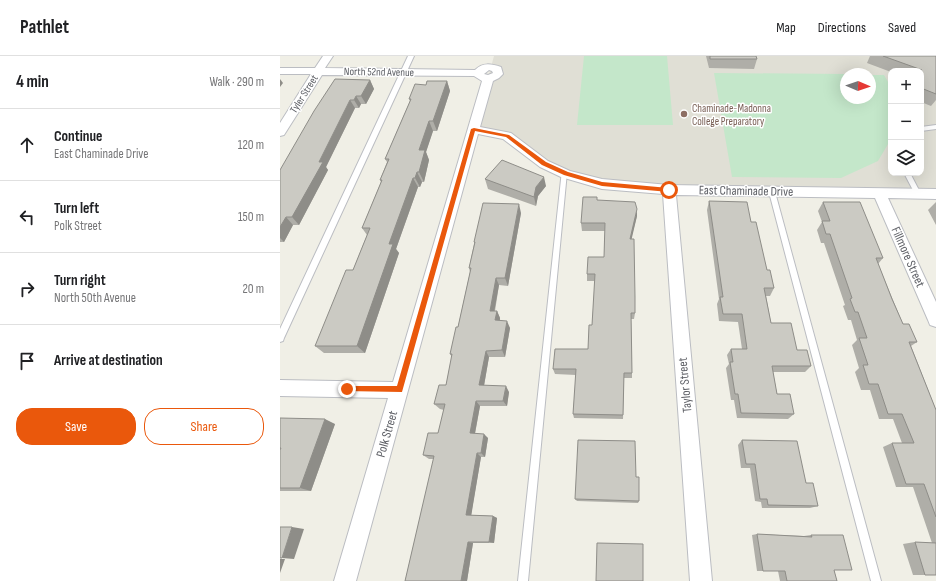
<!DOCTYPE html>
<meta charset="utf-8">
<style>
:root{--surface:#fff;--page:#f6f6f6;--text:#202124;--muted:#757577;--line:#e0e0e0;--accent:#ea580c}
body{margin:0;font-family:"Sofia Sans Condensed",sans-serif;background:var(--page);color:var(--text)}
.controls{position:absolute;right:12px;top:12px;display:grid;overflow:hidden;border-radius:8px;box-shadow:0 4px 16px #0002}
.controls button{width:36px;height:36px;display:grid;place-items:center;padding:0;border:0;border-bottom:1px solid var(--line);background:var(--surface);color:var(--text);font:20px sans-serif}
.compass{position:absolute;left:560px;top:12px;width:36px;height:36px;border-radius:50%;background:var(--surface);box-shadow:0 4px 16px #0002;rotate:92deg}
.stop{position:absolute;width:12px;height:12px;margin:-9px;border:3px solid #ea580c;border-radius:50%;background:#fff}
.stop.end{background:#ea580c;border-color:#fff;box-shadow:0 1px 4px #0008}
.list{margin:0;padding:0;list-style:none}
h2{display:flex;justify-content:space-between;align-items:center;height:52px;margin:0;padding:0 16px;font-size:17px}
h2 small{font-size:13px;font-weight:400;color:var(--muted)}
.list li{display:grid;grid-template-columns:26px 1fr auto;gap:12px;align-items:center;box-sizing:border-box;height:72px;padding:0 16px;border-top:1px solid var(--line)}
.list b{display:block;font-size:15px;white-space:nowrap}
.list p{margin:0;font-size:13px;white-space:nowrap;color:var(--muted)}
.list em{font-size:13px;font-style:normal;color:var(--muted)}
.actions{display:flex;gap:8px;padding:12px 16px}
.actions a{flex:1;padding:9px 0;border:1px solid var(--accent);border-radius:16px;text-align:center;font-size:14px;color:var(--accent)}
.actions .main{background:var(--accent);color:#fff}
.icon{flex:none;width:22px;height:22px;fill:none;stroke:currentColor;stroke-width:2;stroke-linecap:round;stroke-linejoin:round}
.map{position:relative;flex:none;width:656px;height:525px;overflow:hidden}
header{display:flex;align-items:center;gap:24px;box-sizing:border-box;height:56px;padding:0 20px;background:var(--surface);border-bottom:1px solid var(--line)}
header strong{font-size:19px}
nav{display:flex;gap:22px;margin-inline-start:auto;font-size:14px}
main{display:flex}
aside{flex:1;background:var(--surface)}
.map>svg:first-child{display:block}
.education{fill:#e0dfd5;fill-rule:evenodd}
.green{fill:#c4e7ca}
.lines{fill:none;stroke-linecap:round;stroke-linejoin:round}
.lane-casing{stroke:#bbbdc2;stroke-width:2}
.street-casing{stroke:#bbbdc2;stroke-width:2}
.lane{fill:#fff;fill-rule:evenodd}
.street{fill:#fff;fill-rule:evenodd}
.wall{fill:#afaea8}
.shaded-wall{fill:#8e8d88}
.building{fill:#cbcac3;stroke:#8e8d88}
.route{fill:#ea580c}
.education-dot{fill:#8d6e63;stroke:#fff;stroke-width:1.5}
.labels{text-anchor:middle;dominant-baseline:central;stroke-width:3;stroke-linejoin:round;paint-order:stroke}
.far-street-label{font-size:11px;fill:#5e6066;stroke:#fff}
.far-education-label{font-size:11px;fill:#785e54;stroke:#fff;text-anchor:start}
.street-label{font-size:13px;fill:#5e6066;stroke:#fff}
</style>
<header>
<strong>Pathlet</strong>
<nav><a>Map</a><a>Directions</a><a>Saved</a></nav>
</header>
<main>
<aside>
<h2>4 min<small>Walk · 290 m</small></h2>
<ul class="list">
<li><svg class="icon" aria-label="ahead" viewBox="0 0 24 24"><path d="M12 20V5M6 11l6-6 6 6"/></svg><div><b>Continue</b><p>East Chaminade Drive</p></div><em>120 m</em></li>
<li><svg class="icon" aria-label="left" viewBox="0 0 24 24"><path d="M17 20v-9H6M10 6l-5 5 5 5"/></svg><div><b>Turn left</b><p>Polk Street</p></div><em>150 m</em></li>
<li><svg class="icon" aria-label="right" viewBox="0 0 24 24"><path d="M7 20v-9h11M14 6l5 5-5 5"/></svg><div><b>Turn right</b><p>North 50th Avenue</p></div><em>20 m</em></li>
<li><svg class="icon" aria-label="arrive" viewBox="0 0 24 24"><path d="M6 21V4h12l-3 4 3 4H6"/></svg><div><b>Arrive at destination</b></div></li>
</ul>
<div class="actions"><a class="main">Save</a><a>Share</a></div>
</aside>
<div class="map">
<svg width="656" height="525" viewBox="0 0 656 525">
<rect width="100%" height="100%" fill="#f0efe6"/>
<path class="education" d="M214,0H656V137L389,134L286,118L227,80L194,73ZM611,15H641V117H611ZM566,18H590V42H566Z"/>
<path class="green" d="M304,0H387L393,69H297Z
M434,17L566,18V42H590V19H604L611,31V83L598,105L561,122L452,121Z"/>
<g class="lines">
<g class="lane-casing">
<path id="lane" d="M128,0H134L4,282L3,285L0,286V273Z
M656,69V73L641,75V71Z
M282,114H284L287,116L248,525H238Z
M624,117H630L641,138L640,140H636Z
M490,134H492L495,136L601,525H591L489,136Z"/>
</g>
<g class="street-casing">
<path id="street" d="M43,0H53L45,12L195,14C203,6 211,8 221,11L223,18L219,22L213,25L200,71L231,77L268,105L290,115L322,123L389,129L656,133V143L608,142L656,246V271L650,269L648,264L595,142L396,139L432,525H410L383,138L322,133L281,121L260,111L223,83L198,78L76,525H54L108,342L0,340V324L113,326L202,25L194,20L42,19L4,79L0,80V67L31,18H0V12H35ZM209,14L212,15L213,17L208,19L204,18Z"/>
</g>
<use href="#lane" class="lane"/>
<use href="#street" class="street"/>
</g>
<path class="wall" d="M426,0H476L477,3L474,13L429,12Z
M590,0H656V44L651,50L641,46V15H611V16L587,7Z
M90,24L94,33L86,48H81L79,52H75L46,111L48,114L19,169H13L4,186H0V114Z
M167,25L170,35L157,75H153L146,96L149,104L144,126H142L140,131H138L116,193L119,197L85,297H44L35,290L73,214L87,179L82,172L101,126L100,124L107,106L105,103L130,45L129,43L146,29Z
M205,123L266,130L258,140L256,150L208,133Z
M317,144L357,160L351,183L355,257L354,263H351L352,317V322H344L343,363L294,362L293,358L296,319L275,318L273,313L308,293L312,269L315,225H307V218L324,201L325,175H302L301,167Z
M429,145L471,166L487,214L494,232L490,240H486L491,267L517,294L531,310L525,316H493L497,338L514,358L508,363L457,362L454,344H451L446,312L449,308L447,299L451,293H462L458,266L439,265L437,248L439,243L427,154Z
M543,146L603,202L598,208L623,268L637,286L631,290L656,354V519H633L623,488L635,486L652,487L633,431H616L603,391L612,387H622L613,363H599L590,334H581L575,316L579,312L572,289L577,284L571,264H568L563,250L565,249L544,187H541L537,174L542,166L538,155Z
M656,146V169L648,154Z
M241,157L228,230L219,229L215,255H217L220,262V265L230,272L225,301H209L204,330L229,336L227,350H200L195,378L208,382L205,401H201L191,459L213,460L217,462L214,487H193L187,525H125L154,403H149L143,399L158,377L164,354L160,353L154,348L166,329L172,301L170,298L178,271L190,216L189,212L194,188V186Z
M0,362L55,368L31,435H0Z
M462,384L526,427L538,450L530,452H482L481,446L475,445L470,412H461L458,389Z
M295,443L359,445L358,447L297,445Z
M477,478L524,480L531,479L554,514L557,525H500L498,515H477L472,479Z"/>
<path class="shaded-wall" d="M0,23L3,27L0,31Z
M90,24L94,33L86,48L81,40Z
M167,25L170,35L157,75L153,65Z
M76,40L81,48L79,52L74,44Z
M70,44L75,52L46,111L48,114L19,169L12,161L39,106Z
M149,65L153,75L146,96L149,104L144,126L139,116V94Z
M137,116L142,126L140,131L135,122Z
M264,121L266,130L258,140L256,150L254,141L256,131Z
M133,122L138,131L116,193L119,197L85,297L77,290L109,188Z
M239,148L241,157L228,230L225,222Z
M357,153V160L350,190V183Z
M6,161L13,169L4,186L0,182V171Z
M216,222L219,229L213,262L210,255Z
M217,255L220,262L219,272L215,264Z
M227,265L230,272L225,301L222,294Z
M206,295L209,301L203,335L199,329Z
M226,330L229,336L227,350L223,345Z
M196,345L200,350L194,382L190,377Z
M45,363L55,368L31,435L20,432Z
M204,378L208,382L205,401L201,397Z
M197,397L201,401L191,461L186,459Z
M213,460L217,462L214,487L209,486Z
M12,471L24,473L14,503L2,502Z
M188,486L193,487L187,525H181Z
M0,503H5L0,517Z"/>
<path class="building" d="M430,0H476L477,3H430Z
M603,0H656V38L641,32V16L642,14Z
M55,23L90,24L81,40H76L74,44H70L39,106H43L12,161H6L0,171V114L34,55Z
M147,25H167L153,65H149L139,94H145L139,116H137L135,122H133L109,188H113L77,290H35L66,214H73L90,172H82L102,124H100L109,103H105L131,43H129L135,28L146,29Z
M222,104L264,121L256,131L254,141L205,123Z
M303,141H317V144L355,146L357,153L350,183H354L355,241V257H351L352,317H344L343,359L293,358L296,313H273L275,293H308L309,269H312L315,218H307L308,201H324L325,167H301Z
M429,145L467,146L471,166H476L487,214H490L494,232H484L491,267H511L517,294H527L531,310H492L497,338H510L514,358L461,357L458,338H455L450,306H453L451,293H467L462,258H443L440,241H443Z
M543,146H580L603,202H596L612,243L623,268H629L637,286H629L656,354V461L644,428H626L612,387H634L622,358H608L598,328H589L583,309H588L579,282H587L578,256H575L570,243L572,242L550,178H546L542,165H550Z
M203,147L239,148L225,222H216L210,255H217L215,264L227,265L222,294L206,295L199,329L226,330L223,345H196L190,377L204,378L201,397H197L186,459L213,460L209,486H188L181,525H125L154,400L143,399L148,377H158L165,348H154L159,329H166L172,298H170L176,271H178L191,212H189L195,186H194Z
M0,362L45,363L20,432H0V394L1,392H0Z
M298,384L355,385L356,421H359V445L295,443Z
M462,384L517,385L526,427H533L538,450L488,449L487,443H480L475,408H466Z
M0,471H12L2,502H0Z
M477,478L532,481L531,479H563L572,514H554L557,525H507L505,515H483Z
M635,486L656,487V519H645Z
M317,487L363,488V525H316Z"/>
<path class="route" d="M194,72L229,79L266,106L288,116L322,126L389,132L392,134L389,136L322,130L284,119L262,109L226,81L195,75L122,336L64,335V331L67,330H117L191,73Z"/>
<circle class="education-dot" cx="404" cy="58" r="4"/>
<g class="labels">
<g class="far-street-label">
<text transform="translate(99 16) rotate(1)">North 52nd Avenue</text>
<text transform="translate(24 38) rotate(-58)">Tyler Street</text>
</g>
<g class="far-education-label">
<text x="412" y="52">Chaminade-Madonna<tspan x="412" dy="13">College Preparatory</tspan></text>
</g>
<g class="street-label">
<text transform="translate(466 135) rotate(1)">East Chaminade Drive</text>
<text transform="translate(628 201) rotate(66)">Fillmore Street</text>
<text transform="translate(405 329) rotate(-95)">Taylor Street</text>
<text transform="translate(107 378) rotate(-74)">Polk Street</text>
</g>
</g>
</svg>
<div class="controls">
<button>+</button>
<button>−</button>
<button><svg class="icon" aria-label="layers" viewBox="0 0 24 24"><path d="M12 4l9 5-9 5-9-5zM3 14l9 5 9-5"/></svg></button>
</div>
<svg class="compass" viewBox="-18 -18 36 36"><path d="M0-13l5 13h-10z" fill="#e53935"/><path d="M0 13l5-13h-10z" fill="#757577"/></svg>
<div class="stop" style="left:389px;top:134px"></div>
<div class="stop end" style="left:67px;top:333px"></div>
</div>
</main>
